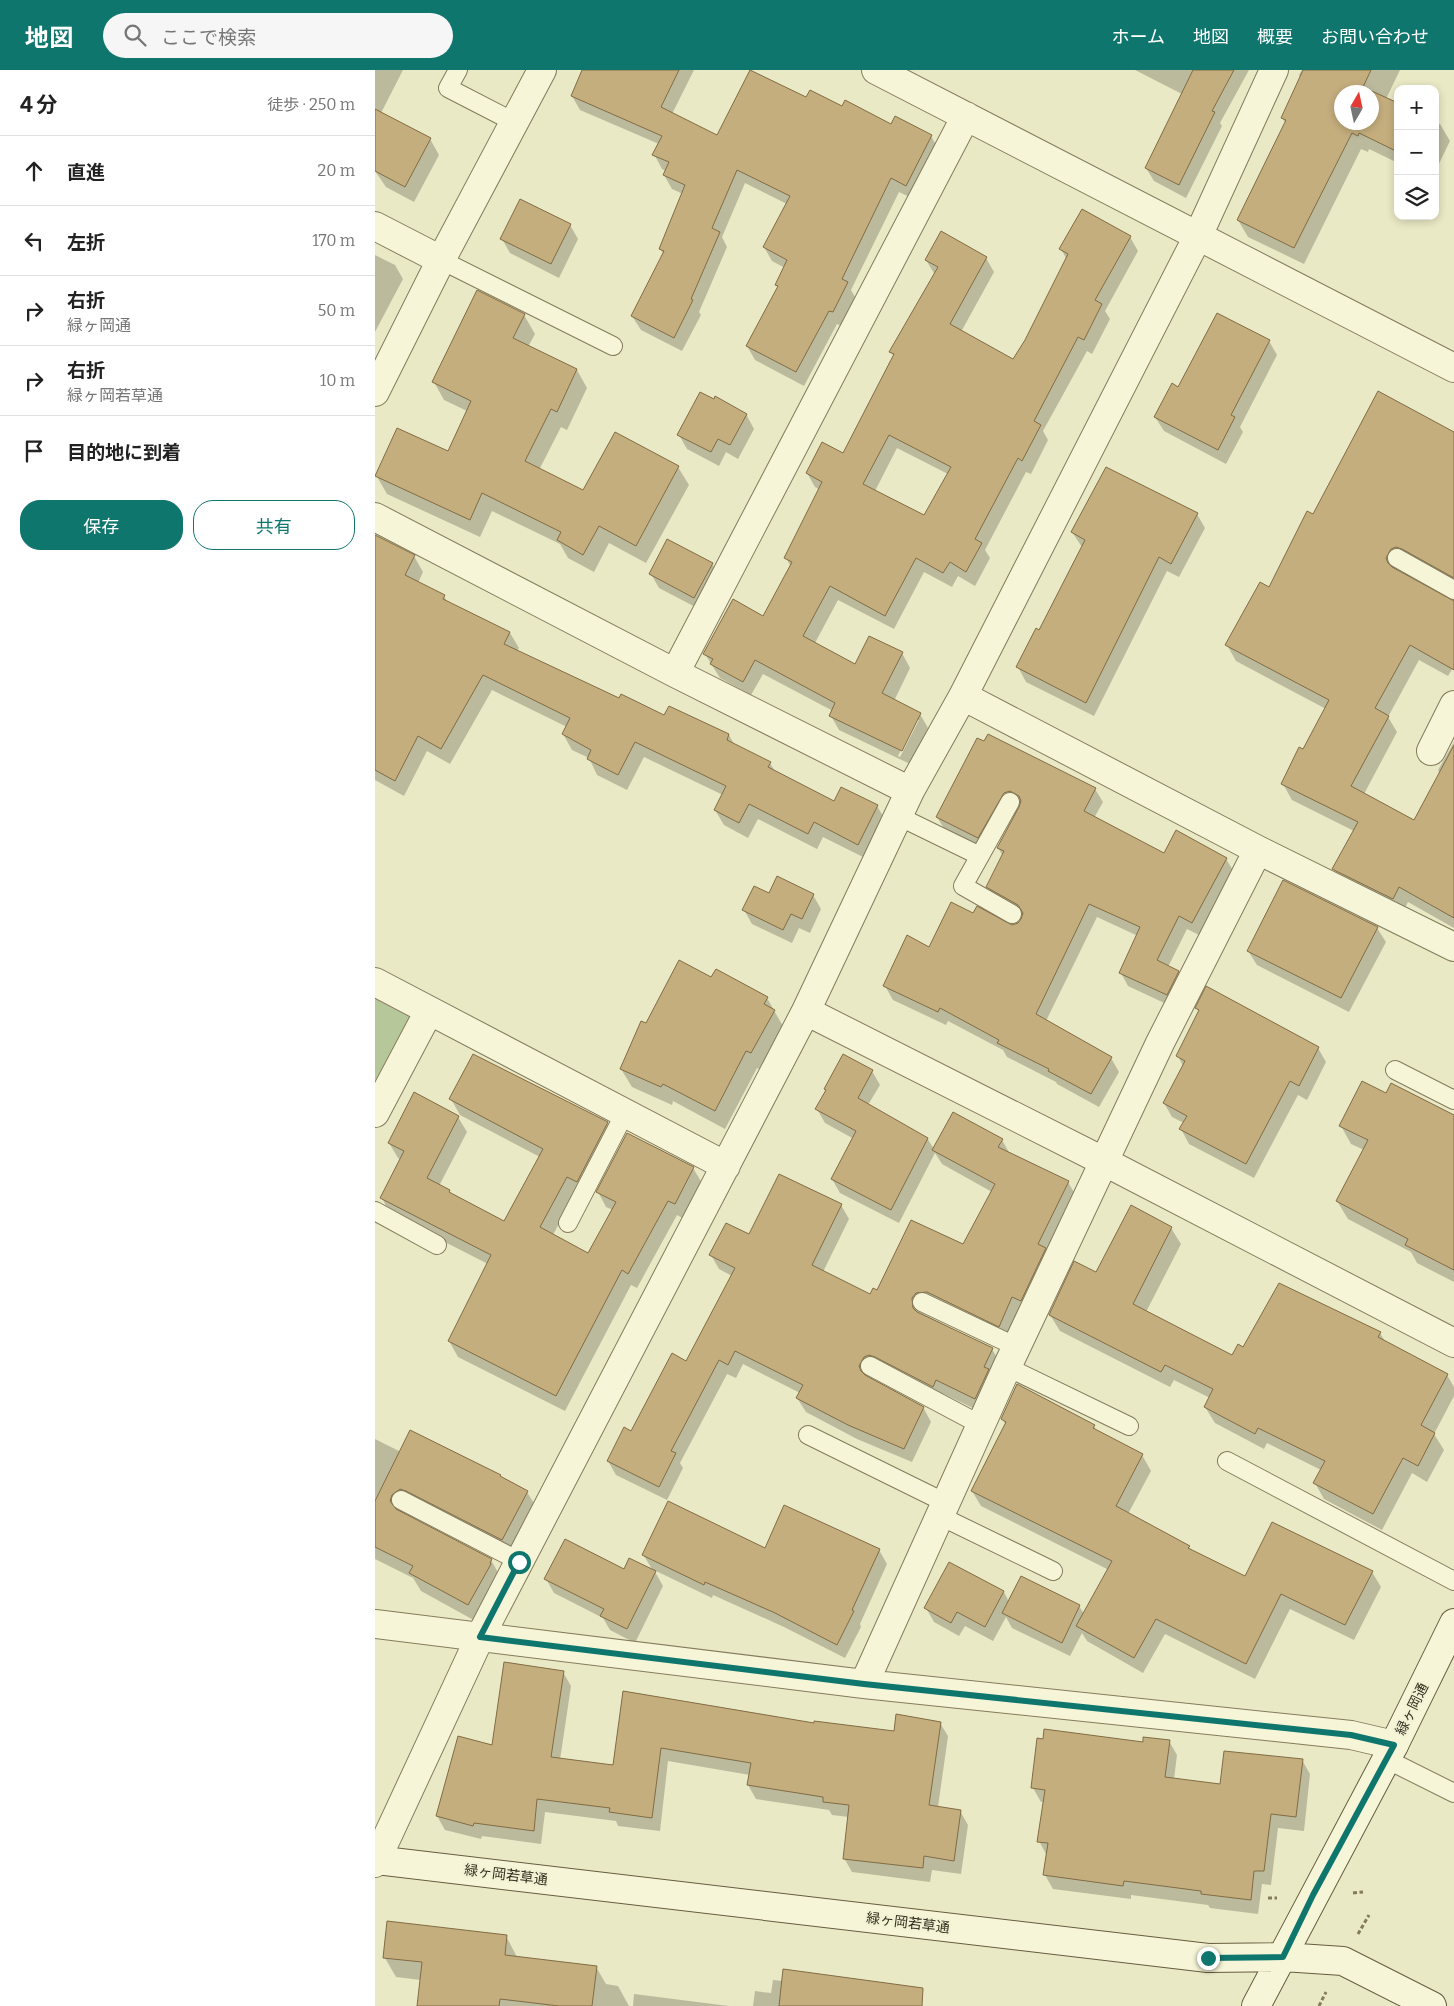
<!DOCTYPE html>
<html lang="ja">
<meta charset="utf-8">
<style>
:root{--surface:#fff;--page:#f6f6f6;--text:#222;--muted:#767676;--line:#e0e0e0;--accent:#0f766e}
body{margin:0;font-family:Bitter,"Noto Sans JP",serif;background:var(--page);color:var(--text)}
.controls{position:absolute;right:15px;top:15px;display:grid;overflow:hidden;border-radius:10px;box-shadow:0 2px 8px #0003}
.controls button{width:45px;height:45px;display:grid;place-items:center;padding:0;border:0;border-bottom:1px solid var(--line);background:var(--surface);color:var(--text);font:25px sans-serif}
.compass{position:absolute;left:959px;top:15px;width:45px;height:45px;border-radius:50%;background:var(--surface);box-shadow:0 2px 8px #0003;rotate:9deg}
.stop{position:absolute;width:15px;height:15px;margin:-11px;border:4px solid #0f766e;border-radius:50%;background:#fff}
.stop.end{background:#0f766e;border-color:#fff;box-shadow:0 1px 5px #0008}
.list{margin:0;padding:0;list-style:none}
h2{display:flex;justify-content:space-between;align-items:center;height:65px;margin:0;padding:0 20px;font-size:21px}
h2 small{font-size:16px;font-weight:400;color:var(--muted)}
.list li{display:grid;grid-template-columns:32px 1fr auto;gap:15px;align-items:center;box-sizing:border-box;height:70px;padding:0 20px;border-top:1px solid var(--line)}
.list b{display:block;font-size:19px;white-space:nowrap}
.list p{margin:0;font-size:16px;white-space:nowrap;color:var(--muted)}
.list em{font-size:16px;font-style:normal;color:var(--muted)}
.actions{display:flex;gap:10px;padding:15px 20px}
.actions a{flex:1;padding:11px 0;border:1px solid var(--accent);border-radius:20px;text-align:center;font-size:18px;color:var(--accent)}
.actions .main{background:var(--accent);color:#fff}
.icon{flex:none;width:28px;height:28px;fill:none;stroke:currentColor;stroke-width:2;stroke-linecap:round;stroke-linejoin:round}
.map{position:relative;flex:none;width:1079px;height:1936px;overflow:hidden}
header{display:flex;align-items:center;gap:30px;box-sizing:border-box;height:70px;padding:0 25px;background:var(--accent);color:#fff}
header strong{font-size:24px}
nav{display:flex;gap:28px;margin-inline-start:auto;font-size:18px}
.search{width:350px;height:45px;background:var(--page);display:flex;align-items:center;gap:12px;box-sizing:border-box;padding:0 18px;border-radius:28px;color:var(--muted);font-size:19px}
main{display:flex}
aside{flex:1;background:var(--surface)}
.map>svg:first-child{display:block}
.green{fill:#b6c899}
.shadow{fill:#0003;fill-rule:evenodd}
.building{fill:#c5ae7e;stroke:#816c44;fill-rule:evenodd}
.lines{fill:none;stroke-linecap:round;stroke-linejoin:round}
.lane-casing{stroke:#847b5c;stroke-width:20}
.street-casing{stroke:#847b5c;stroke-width:30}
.secondary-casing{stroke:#665c3f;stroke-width:30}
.path{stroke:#847b5c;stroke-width:3;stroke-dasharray:4 2.5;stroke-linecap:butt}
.lane{stroke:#f6f5d7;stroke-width:18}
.street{stroke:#f6f5d7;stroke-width:28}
.secondary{stroke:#f6f5d7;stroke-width:28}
.route{stroke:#0f766e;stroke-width:6}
.labels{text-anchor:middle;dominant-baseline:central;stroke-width:4.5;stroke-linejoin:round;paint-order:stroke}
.street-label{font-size:14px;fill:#352f1f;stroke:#f2f2d4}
</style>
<header>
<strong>地図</strong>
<div class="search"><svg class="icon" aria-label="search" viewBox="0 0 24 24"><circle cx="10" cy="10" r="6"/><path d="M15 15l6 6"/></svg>ここで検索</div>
<nav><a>ホーム</a><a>地図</a><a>概要</a><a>お問い合わせ</a></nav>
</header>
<main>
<aside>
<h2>4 分<small>徒歩 · 250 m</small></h2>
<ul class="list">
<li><svg class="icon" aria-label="ahead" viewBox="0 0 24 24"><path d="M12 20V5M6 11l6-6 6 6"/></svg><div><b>直進</b></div><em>20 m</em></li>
<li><svg class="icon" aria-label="left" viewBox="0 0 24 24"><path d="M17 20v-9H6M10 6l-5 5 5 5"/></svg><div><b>左折</b></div><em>170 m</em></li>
<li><svg class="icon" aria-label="right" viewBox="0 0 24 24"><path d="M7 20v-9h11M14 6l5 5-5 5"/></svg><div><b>右折</b><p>緑ヶ岡通</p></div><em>50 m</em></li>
<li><svg class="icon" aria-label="right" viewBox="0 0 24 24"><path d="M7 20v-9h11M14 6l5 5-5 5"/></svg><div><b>右折</b><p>緑ヶ岡若草通</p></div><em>10 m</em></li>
<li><svg class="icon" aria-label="arrive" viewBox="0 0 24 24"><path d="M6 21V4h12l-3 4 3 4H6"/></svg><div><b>目的地に到着</b></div></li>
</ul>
<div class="actions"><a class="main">保存</a><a>共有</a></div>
</aside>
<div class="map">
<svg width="1079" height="1936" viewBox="0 0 1079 1936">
<rect width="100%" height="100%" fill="#eae9c5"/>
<path class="green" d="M0,929L37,948L0,1018Z"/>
<path class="shadow" d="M0,0H28L6,43L55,69L64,85L39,132L11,117L0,101Z
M209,0H319L297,44L343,67L432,29L467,38L516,56L556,66L564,80L539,129L524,122L476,220L480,227L466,256L462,254L429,316L380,290L372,276L403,217L402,215L410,198L397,191L389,177L412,134L370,113L347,167L352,177L324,242L326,245L307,281L266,260L257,246L289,185L285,179L308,124L297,119L289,105L291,101L287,99L279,84L284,74L205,40L197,26Z
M760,0H874L845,53L847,56L811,128L779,111L771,98L807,24Z
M927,0H1025L1011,29L1023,35V93L994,79L993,82L986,79L929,194L873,167L863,150L911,54L907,48L926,8L924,5ZM966,22H996V52H966Z
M1060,52L1065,54L1075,71L1060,102Z
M195,155L203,169L184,208L135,183L127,169Z
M755,167L763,181L730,241L735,249L717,284L712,281L668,361L673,370L656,404L651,402L610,480L615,488L600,516L583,506L577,517L549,502L519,559L463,530L440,573L480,595L527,583L535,598L519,631L545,644L553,658L535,694L464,660L456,646L458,641L388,604L376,625L345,608L330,584L388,547L416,497L411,488L445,420L440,417L432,403L469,385L519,287L516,282L560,205L551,190L611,188L619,202L586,262L638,291L651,270L692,190L686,179ZM522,378L573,404L550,447L500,421ZM541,650H544L525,687L523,686Z
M0,185L20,195L28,209L0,262Z
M149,245L160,264L153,277L202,300L212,318L192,360L186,357L164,400L209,422L303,397L314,415L271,493L234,473L219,502L193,488L185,474L117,441L105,467L12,424L1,405L73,382L92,341L69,330L59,312Z
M894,271L902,285L865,357L868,362L851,394L789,361L780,347L804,318Z
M371,344L379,359L363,389L351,382L344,396L312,379L304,365Z
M1079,363V518L1026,494L1021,499L1074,531H1079V596L1073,606L1044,590L1013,647L1022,662L989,724L1040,752L1065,704L1063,700L1079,672V858L1033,832L1027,844L968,815L959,799L979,761L917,730L908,714L951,639L861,591L852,575L895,518L938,446Z
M822,444L830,458L804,507L792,501L719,646L651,612L643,597L665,561L707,477L697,462Z
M0,468L39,486L48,502L43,513L69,526L73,533L135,563L144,578L142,581L244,630L290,647L294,637L354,665L359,674L395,693L401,703L459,733L502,736L511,751L492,789L448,767L442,779L383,749L373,768L349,755L340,740L348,725L269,687L252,720L222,705L214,688L197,680L188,664L192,657L117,620L75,694L52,681L29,726L0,710Z
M337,494L346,508L328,541L284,518L276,504Z
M602,670L720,719L728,732L719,748L789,785L851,789L859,802L824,865L812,859L793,897L803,902L811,916L800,938L753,916L746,903L763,866L722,847L671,951L736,988L744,1002L724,1037L682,1014L681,1012L632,987L628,980L573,951L571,955L518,930L510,916L599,845L636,856L643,854L648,846L620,831L613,817L628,786L623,778L646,736L637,737L610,781L570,760L562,747Z
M395,824L438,825L446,839L435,863L424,858L417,873L377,854L369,840Z
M1002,858L1011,872L974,942L882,895L873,881Z
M337,909L392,928L409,958L387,1000L382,998L350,1059L298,1031L297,1035L257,1017L246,999L271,955Z
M822,938L943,978L951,992L932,1030L923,1025L879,1108L814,1074L806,1059L809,1053L797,1047L789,1033L808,996L803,986L824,943Z
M497,1001L505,1015L493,1035L552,1068L559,1079L627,1070L635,1084L693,1112L701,1126L632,1270L549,1237L545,1242L617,1279L625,1293L608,1343L569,1324L566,1330L493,1305V1308L548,1337L556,1352L537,1392L482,1369L431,1342L422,1328L425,1323L368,1294L361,1308L352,1304L305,1393L308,1398L292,1430L241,1405L233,1391L311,1293L357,1206L344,1199L336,1185L375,1166L466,1135L474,1149L448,1202L495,1226L589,1176L617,1122L567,1094L560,1083L524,1153L465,1123L457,1109L479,1069L450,1053L442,1039L452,1021L450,1019Z
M1012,1024L1079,1047V1212L1042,1193L1036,1182L973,1149L962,1131L989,1080L976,1074L966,1056Z
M76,1029L232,1053L241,1069L201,1121L178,1165L214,1185L238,1140L231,1137L223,1122L318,1098L327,1113L309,1149L302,1145L262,1218L256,1215L190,1341L83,1287L74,1271L113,1194L15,1144L7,1128L26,1090L23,1088L14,1073L83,1047L92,1062L64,1116L74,1121L76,1124L130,1152L165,1087L85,1045Z
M796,1158L806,1174L771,1242L857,1287L869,1279L1005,1263L1011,1273L1072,1305L1079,1317V1326L1059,1364L1069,1380L1052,1412L1037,1403L1007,1460L949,1429L940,1413L946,1400L892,1373L889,1379L840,1353L830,1337L835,1328L799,1310L795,1317L685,1261L675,1245L722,1204Z
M627,1349L719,1356L722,1362L767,1385L776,1401L753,1444L814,1476L816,1481L871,1508L997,1502L1006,1517L979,1570L915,1539L880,1609L790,1564L768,1603L712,1571L707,1563L695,1586L637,1558L631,1547L618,1571L590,1556L584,1566L559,1552L551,1538L575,1494L629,1522L634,1532L646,1507L704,1536L709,1544L734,1500L606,1436L597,1421L631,1355Z
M36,1362L125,1406L127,1409L152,1422L163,1440L137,1487L30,1439L28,1444L116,1490L126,1508L104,1553L46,1521L38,1508L0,1489V1369L26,1382Z
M390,1480H504L512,1494L485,1554L486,1557L470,1588L409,1557L338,1525L337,1528L279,1500L288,1516L260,1573L235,1560L228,1548L179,1523L171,1509L249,1501H278L268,1484Z
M188,1602L196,1616L185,1690L240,1696L249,1622L440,1655L520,1662L565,1653L573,1666L563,1737L585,1741L593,1755L586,1804L557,1800L555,1812L477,1802L469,1788L474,1747L457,1745L454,1740L381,1729L373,1715L375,1705L293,1691L285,1761L243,1756L241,1751L170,1742L166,1774L107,1766L106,1769L70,1760L62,1746L118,1677Z
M794,1671L802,1685L799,1709L846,1715L927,1690L935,1704L929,1761L903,1758L896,1815L887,1814L883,1844L835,1838L833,1835L756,1825V1829L678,1819L670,1805L672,1786L664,1771L669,1732H666L658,1718L769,1673Z
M131,1866L142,1887L221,1897L231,1914L243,1916L254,1936H43L46,1910L21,1907L10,1888Z
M398,1910L408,1911L528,1936H378L380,1921L396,1923Z
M259,1924L354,1936H258Z"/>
<path class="building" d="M207,0H304L286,37L342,65L375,0L431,27L435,20L467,36L470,30L516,54L520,46L557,65L531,116L516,108L467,209L473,212L458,242L454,241L421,302L371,276L403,216L400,215L412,190L388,177L415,126L362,100L337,158L345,162L316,229L318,230L299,268L256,246L289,181L284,179L310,115L288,105L294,92L277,85L287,66L196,26Z
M818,0H859L837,41L840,42L804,115L770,98Z
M928,0H996L988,17L1023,33V82L984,63L983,66L977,63L919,178L862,150L911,50L906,48ZM966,22H996V52H966Z
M0,39L56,68L30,117L0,101Z
M145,129L196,154L176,194L125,169Z
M707,139L756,166L720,230L727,234L709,270L703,267L659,351L666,355L647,391L643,388L600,469L607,473L591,502L575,492L568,503L541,488L510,546L455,516L428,566L480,594L494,566L528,582L507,623L546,643L527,681L454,646L460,633L380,590L368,612L335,594L338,589L328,584L358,529L388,546L417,492L409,488L447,412L431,403L447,372L468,383L519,284L514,282L563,197L550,190L566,161L612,187L575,254L638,289L650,270L693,184L684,179ZM514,365L576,397L549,445L488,414Z
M102,220L150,244L138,268L202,299L182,342L176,339L150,391L208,420L240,362L304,396L261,476L224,456L208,485L182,470L186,462L107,423L95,450L0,406L22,358L73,381L96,331L57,312Z
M842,243L895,270L856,345L860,347L843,380L779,347L797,313L803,317Z
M1003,321L1079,362V508L1027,479L1021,477L1016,479L1011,488L1013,493L1017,497L1079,531V600L1035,575L1000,638L1014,646L976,716L1039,750L1079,675V848L1024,817L1018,829L957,799L983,752L906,714L924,677L928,679L954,630L850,575L885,512L894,517L932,441L938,444Z
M325,322L339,329L340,326L372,344L355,375L343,369L336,382L302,365Z
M731,397L823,443L796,494L784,487L711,633L641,597L661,558L664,560L710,470L696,462Z
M0,465L40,485L30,505L70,525L68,529L135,562L129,574L244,628L246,624L289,645L294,636L354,664L352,670L396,692L393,697L459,731L466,717L503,735L483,775L439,752L433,764L374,734L364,753L339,740L351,716L260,672L243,705L212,689L216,680L187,664L195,648L108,605L66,679L43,666L20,711L0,700Z
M292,469L338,493L319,528L274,504Z
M613,664L721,718L709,741L789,783L801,760L852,788L817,853L804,846L782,890L804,901L792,925L744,903L765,857L714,834L661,944L737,987L716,1024L673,1001L674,999L622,973L624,970L565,938L563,942L508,916L532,865L554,877L576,832L598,843L602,836L637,855L643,853L646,849L648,843L643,835L611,817L629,781L622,778L644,737L646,731L644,726L635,721L629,723L603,768L561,747L602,668L609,671Z
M402,806L439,824L427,849L416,844L408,860L367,840L379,816L394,823Z
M908,810L1003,857L966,928L872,881Z
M304,890L336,907L341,899L393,927L389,934L400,940L376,983L371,981L340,1041L288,1014L286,1017L245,999L266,951L271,953Z
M831,916L944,977L924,1016L915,1011L871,1094L804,1059L812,1046L788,1033L810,991L801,986L824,940L820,938Z
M98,984L233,1052L202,1112L192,1107L165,1157L213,1183L241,1132L221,1122L252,1063L319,1097L300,1134L293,1131L253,1204L247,1200L181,1326L73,1271L116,1185L5,1128L29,1081L13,1073L39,1022L84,1046L52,1108L75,1120L74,1122L129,1151L168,1079L74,1029Z
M468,984L498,1000L483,1028L553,1068L516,1140L456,1109L481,1061L440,1039L451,1020L449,1019Z
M987,1011L1011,1023L1016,1013L1079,1045V1200L1030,1175L1033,1169L961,1131L993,1070L964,1056Z
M578,1042L628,1069L623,1077L694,1111L663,1174L671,1178L646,1231L637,1227L624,1257L552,1222L541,1223L537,1228L538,1238L542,1242L618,1278L609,1297L614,1299L600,1329L561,1310L558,1317L500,1287L494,1285L489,1287L484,1296L486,1301L490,1305L549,1337L529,1379L473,1355L421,1328L428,1315L360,1281L353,1295L344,1290L296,1381L301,1383L284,1417L232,1391L249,1357L256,1361L297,1283L311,1291L360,1198L334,1185L351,1153L374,1164L404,1104L467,1134L437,1195L495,1224L498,1218L502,1220L536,1150L588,1174L620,1114L557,1080Z
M756,1135L797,1157L758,1234L857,1285L863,1274L868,1277L904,1213L1006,1262L1003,1267L1073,1304L1046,1355L1060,1363L1043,1396L1028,1388L998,1444L938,1413L950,1391L883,1358L880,1364L829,1337L838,1319L790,1295L786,1302L674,1245L699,1191L721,1202Z
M642,1314L720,1355L718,1358L768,1384L741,1436L815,1476L813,1478L870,1506L897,1452L998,1501L970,1555L906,1524L871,1594L781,1549L759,1588L701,1556L737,1491L596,1421L631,1352L626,1349Z
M35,1360L126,1405L125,1406L153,1421L127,1470L31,1421L25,1419L17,1425L15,1431L21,1439L117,1489L115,1493L116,1494L93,1535L34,1503L38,1496L0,1477V1431Z
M293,1431L390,1478L409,1435L505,1479L477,1540L479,1541L462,1575L400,1543L330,1512L329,1515L267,1485Z
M190,1469L249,1499L254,1488L281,1501L252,1559L225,1546L229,1539L169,1509Z
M574,1492L629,1521L610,1557L582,1542L576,1553L549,1538Z
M646,1506L705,1535L687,1573L627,1543Z
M129,1592L189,1601L176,1687L238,1695L248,1621L439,1653V1651L519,1661L521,1644L566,1652L554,1735L586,1740L579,1791L549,1786L548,1798L468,1789L474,1735L448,1732V1727L372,1715L376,1693L286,1678L277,1748L234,1742L235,1738L162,1729L159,1761L99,1753L98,1756L61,1746L83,1666L117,1675Z
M669,1659L768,1672V1667L795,1670L790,1707L845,1714L849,1681L928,1689L921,1747L896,1744L889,1801H879L876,1830L826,1824V1821L749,1811L748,1816L668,1805L673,1773L662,1772L670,1720L656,1718L662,1668L668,1669Z
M12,1851L132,1865L130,1885L222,1896L217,1936H184L125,1929L124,1936H42L47,1892L8,1888Z
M408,1899L548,1918L547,1936H404Z"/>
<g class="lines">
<g class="lane-casing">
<path id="lane" d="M83,0L73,18L139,52
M66,190L238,276
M1022,488L1079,520
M635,732L588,816L637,844
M523,746L605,786
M1020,1000L1079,1030
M0,1141L62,1175
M193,1153L250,1043
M547,1232L642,1277
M495,1296L606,1355
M632,1297L754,1356
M433,1365L571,1433
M852,1391L1079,1511
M26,1430L144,1491
M565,1446L678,1501
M1011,1689L1079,1723"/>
</g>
<g class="street-casing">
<path id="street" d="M501,0L1079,298
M0,156L66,190
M0,322L66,190L167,0
M0,447L300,603L535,721
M300,603L591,46
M588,626L883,780L1079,877
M1056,681L1079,635
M0,912L351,1096
M431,941L730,1092L1079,1273
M0,1043L54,941
M0,1554L489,1614L976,1665L1019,1675
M489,1614L632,1297L785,973L883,780
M0,1793L105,1567L431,941L535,721L588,626L823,166L899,0"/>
</g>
<g class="secondary-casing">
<path id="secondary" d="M0,1790L833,1888L908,1887L968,1891L1057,1936
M881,1936L1019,1675L1079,1553"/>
</g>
<path class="path" d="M978,1823L988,1822
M893,1828H902
M983,1864L994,1845
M944,1936L951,1922"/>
<use href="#lane" class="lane"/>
<use href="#street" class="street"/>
<use href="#secondary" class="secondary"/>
</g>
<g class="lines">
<path class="route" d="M144,1492L105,1567L489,1614L976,1665L1019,1675L938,1825L908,1887L833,1888"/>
</g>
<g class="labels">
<g class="street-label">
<text transform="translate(1037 1639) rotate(-64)">緑ヶ岡通</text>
<text transform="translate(131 1805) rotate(7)">緑ヶ岡若草通</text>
<text transform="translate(533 1853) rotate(7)">緑ヶ岡若草通</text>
</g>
</g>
</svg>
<div class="controls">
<button>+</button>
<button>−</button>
<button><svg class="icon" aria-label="layers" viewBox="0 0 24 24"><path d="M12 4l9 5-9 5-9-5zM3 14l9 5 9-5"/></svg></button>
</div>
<svg class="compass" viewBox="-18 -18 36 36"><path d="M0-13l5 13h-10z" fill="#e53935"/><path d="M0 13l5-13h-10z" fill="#767676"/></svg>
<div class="stop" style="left:144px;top:1492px"></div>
<div class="stop end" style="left:833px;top:1888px"></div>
</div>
</main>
